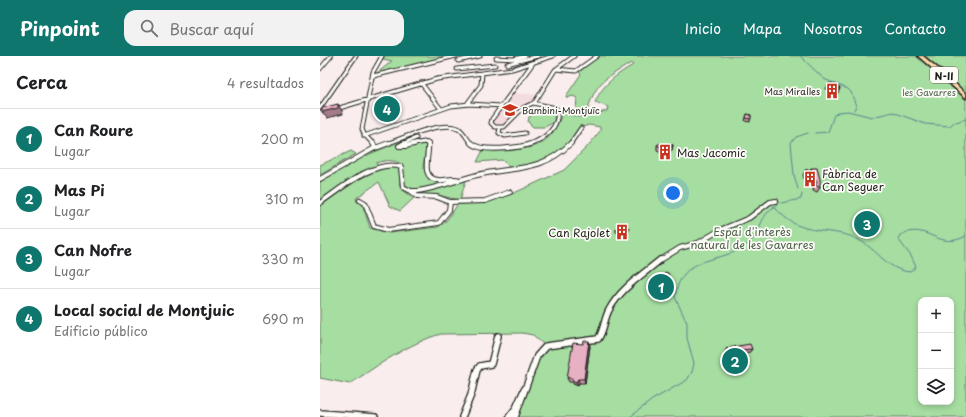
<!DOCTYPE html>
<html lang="es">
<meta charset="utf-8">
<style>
:root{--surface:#fff;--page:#f2f2f2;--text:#202124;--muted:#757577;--line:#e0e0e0;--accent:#0f766e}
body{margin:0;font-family:"Playpen Sans",sans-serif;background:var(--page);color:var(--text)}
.controls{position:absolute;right:12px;bottom:12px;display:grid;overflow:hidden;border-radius:8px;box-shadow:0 2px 6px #0003}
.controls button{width:36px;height:36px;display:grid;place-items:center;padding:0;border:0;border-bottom:1px solid var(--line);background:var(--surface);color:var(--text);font:20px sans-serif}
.you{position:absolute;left:353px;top:137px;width:14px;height:14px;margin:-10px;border:3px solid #fff;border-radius:50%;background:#1a73e8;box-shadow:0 0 0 6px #1a73e833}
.badge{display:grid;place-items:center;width:26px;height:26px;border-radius:50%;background:var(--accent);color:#fff;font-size:13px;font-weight:700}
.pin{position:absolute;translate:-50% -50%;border:2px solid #fff;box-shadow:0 1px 4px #0006}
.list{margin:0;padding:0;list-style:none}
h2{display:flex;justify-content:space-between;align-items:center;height:52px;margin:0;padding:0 16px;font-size:17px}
h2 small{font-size:13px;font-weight:400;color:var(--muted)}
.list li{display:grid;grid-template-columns:26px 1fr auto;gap:12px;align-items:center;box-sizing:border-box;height:60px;padding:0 16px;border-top:1px solid var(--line)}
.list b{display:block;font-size:15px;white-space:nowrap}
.list p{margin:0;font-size:13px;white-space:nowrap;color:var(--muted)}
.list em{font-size:13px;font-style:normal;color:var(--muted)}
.icon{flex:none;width:22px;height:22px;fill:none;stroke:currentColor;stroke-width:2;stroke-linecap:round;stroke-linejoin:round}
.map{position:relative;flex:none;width:646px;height:361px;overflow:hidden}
header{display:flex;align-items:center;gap:24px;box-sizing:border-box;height:56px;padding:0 20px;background:var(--accent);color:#fff}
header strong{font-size:19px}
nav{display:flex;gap:22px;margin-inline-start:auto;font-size:14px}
.search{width:280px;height:36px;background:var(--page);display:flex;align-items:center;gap:10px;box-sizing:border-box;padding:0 14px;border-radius:12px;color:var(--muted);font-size:15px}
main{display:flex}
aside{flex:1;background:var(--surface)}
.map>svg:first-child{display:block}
.built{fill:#f4dbe0}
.green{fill:#a6dda1;stroke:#617c5e;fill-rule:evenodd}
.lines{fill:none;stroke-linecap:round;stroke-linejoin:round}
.stream{stroke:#578590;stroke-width:1}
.minor-far2-casing{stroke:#1c1c1c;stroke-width:5}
.minor-far1-casing{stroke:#1c1c1c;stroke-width:6}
.minor-casing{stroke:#1c1c1c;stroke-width:8}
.highway-casing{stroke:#1c1c1c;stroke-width:3}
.minor-far2{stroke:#fdfcf7;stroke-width:3}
.minor-far1{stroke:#fdfcf7;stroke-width:4}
.minor{stroke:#fdfcf7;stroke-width:5.5}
.highway{fill:#fedbac;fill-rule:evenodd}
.wall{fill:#c897a8;stroke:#1c1c1c}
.shaded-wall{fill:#a27b88;stroke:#1c1c1c}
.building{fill:#e8b0c3;stroke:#1c1c1c}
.labels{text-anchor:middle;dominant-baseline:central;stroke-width:3.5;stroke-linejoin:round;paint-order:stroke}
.far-poi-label{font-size:9px;fill:#1c1c1c;stroke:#fdfcf7;text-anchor:end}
.far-park-label{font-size:9px;fill:#4c604b;stroke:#fdfcf7}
.shield{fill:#fdfcf7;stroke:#605f5e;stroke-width:1}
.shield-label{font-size:10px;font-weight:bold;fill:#1c1c1c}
.poi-label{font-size:11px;fill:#1c1c1c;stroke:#fdfcf7;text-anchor:start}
.park-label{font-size:11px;fill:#4c604b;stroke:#fdfcf7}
</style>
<header>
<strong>Pinpoint</strong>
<div class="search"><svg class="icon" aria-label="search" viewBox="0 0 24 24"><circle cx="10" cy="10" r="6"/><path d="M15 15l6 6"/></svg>Buscar aquí</div>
<nav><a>Inicio</a><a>Mapa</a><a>Nosotros</a><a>Contacto</a></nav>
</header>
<main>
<aside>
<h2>Cerca<small>4 resultados</small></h2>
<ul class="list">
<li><span class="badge">1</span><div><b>Can Roure</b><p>Lugar</p></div><em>200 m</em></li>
<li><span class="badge">2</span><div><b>Mas Pi</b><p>Lugar</p></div><em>310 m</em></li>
<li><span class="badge">3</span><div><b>Can Nofre</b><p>Lugar</p></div><em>330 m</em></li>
<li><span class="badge">4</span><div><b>Local social de Montjuic</b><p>Edificio público</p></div><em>690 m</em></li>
</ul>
</aside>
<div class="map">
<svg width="646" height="361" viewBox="0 0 646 361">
<rect width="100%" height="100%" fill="#f9eded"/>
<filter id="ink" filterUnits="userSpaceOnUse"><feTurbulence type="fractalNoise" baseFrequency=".025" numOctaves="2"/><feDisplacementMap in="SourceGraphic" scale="8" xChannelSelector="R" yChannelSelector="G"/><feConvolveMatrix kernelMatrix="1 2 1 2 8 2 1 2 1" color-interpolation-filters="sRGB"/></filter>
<g filter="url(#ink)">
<path class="built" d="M192,37L217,39L213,46L202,51L185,70H176L172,66L173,64Z"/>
<path class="green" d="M65,0H129L56,18L72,5L63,3Z
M278,0H646V361H198L223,288L213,279L202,277L121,278C91,286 55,311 30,328L0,322V150C24,134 49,111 78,111C84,130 71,127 94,142L80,155L70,150L59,126L36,142L37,146L42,147L50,172L69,177L118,171L126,165L138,148L165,147L192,138L244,114L268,90L280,75V71L269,69L259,72L243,95L222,107L194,113L189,111L182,104L157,106L163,94C200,93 229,99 242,57L259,61L287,55L288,51L275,46C283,28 296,19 313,9L311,7C282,25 276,25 266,59L256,53L257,42L253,40L247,42L246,40L261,18L259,16ZM601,244H631V346H601Z
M226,54H235L234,66L225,71H213L208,66L209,61L218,55Z
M86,83L77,89V92H84L104,88L107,89L103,110L109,123L114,126L132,123L130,125C118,129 93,141 83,127V109C74,103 66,104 56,107L58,110L40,116L41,118L0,145V126L40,102Z
M31,95L36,98L0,119V109Z
M146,124L140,144L121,140L98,138L99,137Z"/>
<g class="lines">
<path class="stream" d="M480,0L504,23L528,33L531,36L536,50L534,54
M636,66L646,63
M495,77L508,76L514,59L519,56L528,55L552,61L573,56L605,68L630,70L634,66
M478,133L474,119L471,87L476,81L488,77
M461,147L481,143L482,138
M453,150C460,157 468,165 477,169C497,178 520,173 539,184C558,194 567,214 590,216L596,211L591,200L578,183L580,179C609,165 617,196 646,180
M310,361L332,344L367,324L372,316L374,307L367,282V267L355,241C362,195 402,210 429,187C443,175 437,161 457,149"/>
<g class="minor-far2-casing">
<path id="minor-far2" d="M176,2L194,3L205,0
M138,5L160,0
M213,7L172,63L171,67L175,71H184L203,52L215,46L235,14L254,0
M187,8L218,0
M0,13L11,0
M137,13L175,9
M236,13L256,15L277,0
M53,20L136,0
M101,27L121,53
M147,48L161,29L162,17
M0,52L36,0
M16,53L117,23L192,13L233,0
M180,72L179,77L185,80L205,77
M44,80L131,50L150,48L181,50
M53,88L44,78L42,73L53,16L62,0
M66,88C83,82 120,65 138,72C144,75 147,84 152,88
M82,88L96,82
M94,88L104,86L108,88
M210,88C225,83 242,69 236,52L213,47
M250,88L261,72"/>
</g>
<g class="minor-far1-casing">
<path id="minor-far1" d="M53,87L55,91
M85,87L79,90H86L97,87
M108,87C110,98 99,122 118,124C126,125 132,121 140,124
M151,87C161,97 200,92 213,87
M55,91H58L53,93Z
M58,91L69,87
M0,123L53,93
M91,135L97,140L117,141L130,146L165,145L190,136
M40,144L45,147L54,170L68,174L119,167L129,154L130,146
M0,147C20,133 56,102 81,111L83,131L91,135H98C118,132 137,124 157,119C195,110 221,117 251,87
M339,205L360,192L378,187L400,174L429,162L450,146L456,145"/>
</g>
<g class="minor-casing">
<path id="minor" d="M0,357L55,361
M142,361L151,339L157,314L160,310L171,308L178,280
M189,361L196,352L204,334
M195,361L217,300L226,290L278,283C284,275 284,263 289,254C300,233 322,219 340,204"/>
</g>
<g class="highway-casing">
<path id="highway" d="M598,0H603L626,19L646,38V42Z"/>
</g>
<use href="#minor-far2" class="minor-far2"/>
<use href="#minor-far1" class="minor-far1"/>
<use href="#minor" class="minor"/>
<use href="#highway" class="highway"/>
</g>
<path class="wall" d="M508,28L520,32L518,37L514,38L506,33Z
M427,58L431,59L430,66L425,65Z
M337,89H353L352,94L346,99L337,94Z
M491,112L500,131L497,136L493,135L494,129L485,127L483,119L485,114H490Z
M544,163L553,168L551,171L544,170L542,166Z
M296,173L309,175L302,182L296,176Z
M348,222L352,236V240H349L347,228L342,234L334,228V224Z
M270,290L265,327H259L258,330L253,328V326H249L247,322Z
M407,292L432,293L430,296L422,297L427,310L425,313L410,314L405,296Z"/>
<path class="shaded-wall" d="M520,32L518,37L514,38L516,34Z
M18,48L22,55L23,58L7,62L2,56Z
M353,89L352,94L346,99V94Z
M309,172V175L302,182V179Z
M348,223L347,228L342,234V230Z
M269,285L270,290L265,327L264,323Z
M258,323L259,327L258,330L256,326Z"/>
<path class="building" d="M512,27L520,32L516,34L508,28Z
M18,48V52L2,56V52Z
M427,58L431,59V63L426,62Z
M340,87L346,90L349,87L353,89L346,94L337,89Z
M491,112H497L500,123V131L496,130L497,125L487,122L485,114L492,115Z
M544,163H551L553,168L546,167Z
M303,168L309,172L302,179L296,173Z
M346,216L349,218L348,220L352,236H349L348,223L342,230L334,224H339Z
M264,285H269L264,323H258L256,326L252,324V322H247L253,287L263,288Z
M430,288L432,293L421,294L427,310L412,311L407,292Z"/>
</g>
<defs>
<g id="building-bare" transform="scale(1.2)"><path d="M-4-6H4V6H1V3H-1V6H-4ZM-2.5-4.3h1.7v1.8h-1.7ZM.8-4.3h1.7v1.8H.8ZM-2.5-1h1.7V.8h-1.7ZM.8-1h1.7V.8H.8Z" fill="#c8321e" stroke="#fdfcf7" stroke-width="2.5" paint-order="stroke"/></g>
<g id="school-bare" transform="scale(1.2)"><path d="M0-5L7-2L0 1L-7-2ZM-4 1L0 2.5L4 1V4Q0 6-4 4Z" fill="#c8321e" stroke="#fdfcf7" stroke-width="2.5" paint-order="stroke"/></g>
</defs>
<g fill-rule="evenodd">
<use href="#building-bare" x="512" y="35"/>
<use href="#school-bare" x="190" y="54"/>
<use href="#building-bare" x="345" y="96"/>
<use href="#building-bare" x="490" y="123"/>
<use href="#building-bare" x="302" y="176"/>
</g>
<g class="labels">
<g class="far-poi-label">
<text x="500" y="35">Mas Miralles</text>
<text x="202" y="54" text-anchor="start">Bambini-Montjuïc</text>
</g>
<g class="far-park-label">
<text x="609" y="36">les Gavarres</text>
</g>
<rect class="shield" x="610" y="11" width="28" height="16" rx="3"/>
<g class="shield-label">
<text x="624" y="19">N-II</text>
</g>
<g class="poi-label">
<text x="357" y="96">Mas Jacomic</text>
<text x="502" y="117">Fàbrica de<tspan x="502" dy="13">Can Seguer</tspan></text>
<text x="290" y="176" text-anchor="end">Can Rajolet</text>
</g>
<g class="park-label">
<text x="432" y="175">Espai d'interès<tspan x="432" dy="13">natural de les Gavarres</tspan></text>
</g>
</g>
</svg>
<div class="controls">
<button>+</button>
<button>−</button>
<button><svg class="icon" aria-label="layers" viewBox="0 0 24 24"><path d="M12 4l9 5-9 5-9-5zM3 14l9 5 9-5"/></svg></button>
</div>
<div class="you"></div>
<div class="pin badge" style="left:341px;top:231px">1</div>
<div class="pin badge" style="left:415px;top:305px">2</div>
<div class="pin badge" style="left:547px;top:168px">3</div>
<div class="pin badge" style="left:67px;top:53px">4</div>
</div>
</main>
